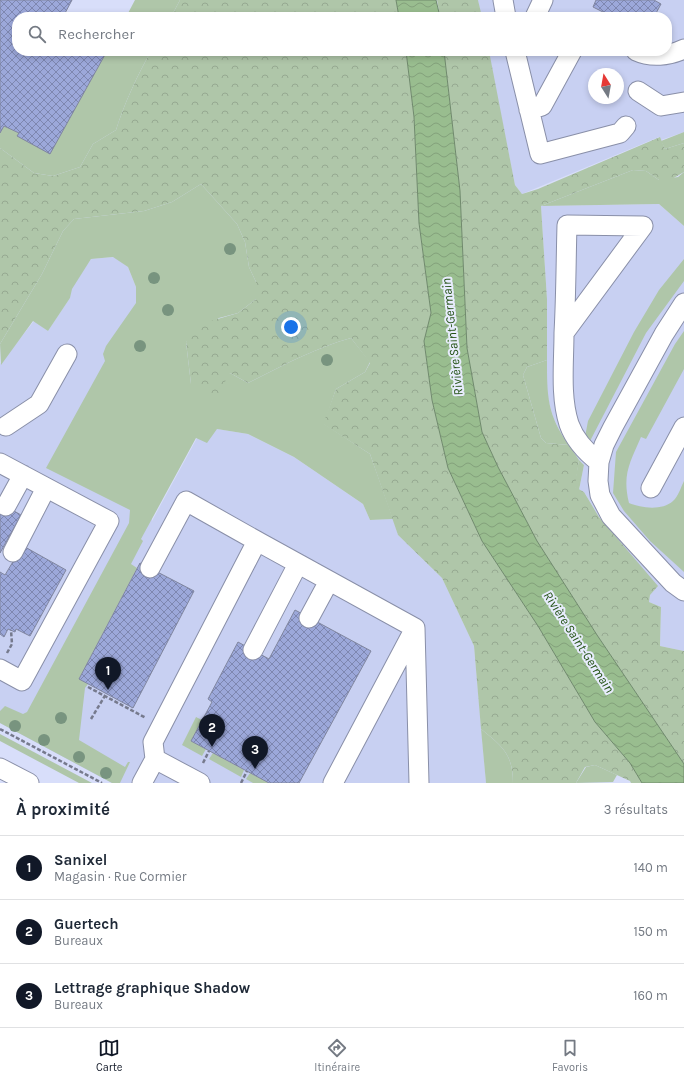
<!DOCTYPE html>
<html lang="fr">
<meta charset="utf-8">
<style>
:root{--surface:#fff;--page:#f6f6f7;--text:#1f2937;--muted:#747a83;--line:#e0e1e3;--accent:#111827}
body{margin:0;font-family:Karla,sans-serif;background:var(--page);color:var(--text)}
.compass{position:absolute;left:588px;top:68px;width:36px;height:36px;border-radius:50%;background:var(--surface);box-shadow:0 2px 6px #0003;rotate:349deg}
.you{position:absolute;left:291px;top:327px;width:14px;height:14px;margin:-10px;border:3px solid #fff;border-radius:50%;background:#1a73e8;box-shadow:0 0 0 6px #1a73e833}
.badge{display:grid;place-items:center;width:26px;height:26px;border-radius:50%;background:var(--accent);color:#fff;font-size:13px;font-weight:700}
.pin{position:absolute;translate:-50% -33px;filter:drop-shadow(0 1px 2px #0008)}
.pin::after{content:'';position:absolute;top:21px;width:14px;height:12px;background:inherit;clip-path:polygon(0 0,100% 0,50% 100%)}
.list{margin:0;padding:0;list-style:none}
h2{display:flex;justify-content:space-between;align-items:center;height:52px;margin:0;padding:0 16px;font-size:17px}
h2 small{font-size:13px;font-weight:400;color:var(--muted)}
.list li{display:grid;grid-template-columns:26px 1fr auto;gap:12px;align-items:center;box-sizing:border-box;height:64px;padding:0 16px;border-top:1px solid var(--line)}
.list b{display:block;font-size:15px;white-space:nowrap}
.list p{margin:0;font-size:13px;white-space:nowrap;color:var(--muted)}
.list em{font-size:13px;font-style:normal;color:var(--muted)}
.icon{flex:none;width:22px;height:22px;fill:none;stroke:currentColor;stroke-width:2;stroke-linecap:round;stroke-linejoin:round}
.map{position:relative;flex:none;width:684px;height:783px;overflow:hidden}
.search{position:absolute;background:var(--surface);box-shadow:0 2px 6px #0003;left:12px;right:12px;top:12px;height:44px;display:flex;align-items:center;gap:10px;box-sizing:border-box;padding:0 14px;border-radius:16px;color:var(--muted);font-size:15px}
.sheet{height:244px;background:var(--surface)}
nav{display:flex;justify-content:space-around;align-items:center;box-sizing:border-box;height:56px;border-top:1px solid var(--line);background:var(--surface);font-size:11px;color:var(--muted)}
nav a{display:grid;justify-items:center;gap:2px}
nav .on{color:var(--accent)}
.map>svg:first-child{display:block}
.built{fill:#c8d0f2;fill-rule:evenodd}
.grass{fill:#afc6a9}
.forest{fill:url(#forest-crowns)}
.water{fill:url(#water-waves);stroke:#708a6c}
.building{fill:url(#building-cross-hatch);stroke:#80869f}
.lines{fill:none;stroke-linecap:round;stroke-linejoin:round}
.minor-casing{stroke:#898fa8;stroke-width:21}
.path{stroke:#767a8d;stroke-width:2.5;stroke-dasharray:4 2;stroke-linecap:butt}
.minor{stroke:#fff;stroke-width:19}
.tree{fill:#78947f}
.labels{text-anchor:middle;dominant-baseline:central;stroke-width:4;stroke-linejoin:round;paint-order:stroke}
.water-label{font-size:13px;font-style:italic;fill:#255316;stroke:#e8ecfd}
</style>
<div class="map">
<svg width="684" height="783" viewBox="0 0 684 783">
<defs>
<pattern id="forest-crowns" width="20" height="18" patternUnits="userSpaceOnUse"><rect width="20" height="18" fill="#afc6a9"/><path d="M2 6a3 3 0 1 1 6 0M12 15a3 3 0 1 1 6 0" fill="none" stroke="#96a991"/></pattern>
<pattern id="water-waves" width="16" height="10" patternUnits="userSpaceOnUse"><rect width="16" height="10" fill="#99bd8f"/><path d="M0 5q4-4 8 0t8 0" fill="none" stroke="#83a17b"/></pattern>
<pattern id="building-cross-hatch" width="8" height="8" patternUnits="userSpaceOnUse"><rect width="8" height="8" fill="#9ca8da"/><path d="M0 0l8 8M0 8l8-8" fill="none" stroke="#7e87b0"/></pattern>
</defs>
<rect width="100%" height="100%" fill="#d8defa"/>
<path class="built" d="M478,0H684V132L661,140L659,137L522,194L515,185L488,51H667V17H481ZM594,74H618V98H594Z
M659,204L684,226V651L660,646L661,607L649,602L650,595L625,549L599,517L584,492L579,490L584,465L579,460L562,436L553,417L547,395V299L541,206Z
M114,257L128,267L136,287L152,521L197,438L217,429L248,434L294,457L363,504L370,520L393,519L398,535L442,578L474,646L486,783H112L0,723V364L34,321L48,331L70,298L71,289L91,259Z"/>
<path class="grass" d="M135,0H180L171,17H126Z
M107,51H151C137,76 125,102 116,130L93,144L80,167L53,176L34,173L0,148V133L4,126L19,133Z
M684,132V143L665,149L661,141Z
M633,170L646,171L659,180L678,177L684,172V226L659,204L541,206Z
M201,184L237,224L245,242L249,267L256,282V299L238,313L219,318L186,342L191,384L230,373L248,383C282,366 315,348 351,338L370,362L365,372L336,389L324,424L370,454L393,519L370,520L363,504L294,457L248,434L217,429L207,443L196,438L141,539L143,541L131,564L137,568L79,679L88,684L85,688L79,740L125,767L128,762H130L120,783H112L0,723V711L5,706L23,714L27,712L129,523L130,510L46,468L105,361L103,354L106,346L136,303V287L128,267L113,257L91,259L72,289L70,298L48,331L33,321L1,365L0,344L42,274L63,231L74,219L144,211L172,202Z
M684,259V281L646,333L589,443L585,437L588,421L634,332L659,290Z
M684,331V369L646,439L641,437C630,463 622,474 629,503C641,508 662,511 673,501C678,497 681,487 684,481V572L650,541L624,511L613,493L616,452L675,344Z
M547,360C547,395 547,415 569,445L546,443L541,438L523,375L527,367Z
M579,460L584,465L579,490L574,487Z
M196,717L202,720L191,741L206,749L202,756L182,745Z
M481,729C502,746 513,754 513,783H486Z
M0,734L92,783H79L0,741Z
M213,753L244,770L241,777L209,759Z
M595,765L617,775L613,782L576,783L586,767Z
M250,773L269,783H253L246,779Z"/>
<path class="forest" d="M180,0H396L399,17H171Z
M437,0H478L482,17H440Z
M151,51H406L414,117L419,223L431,313L424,341L432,400L448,468L482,541L538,626L595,722L630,763L642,783H631L630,781L595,765L585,767L576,783H513C513,754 502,746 481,729L474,646L442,578L398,535L370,454L323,424L336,389L365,372L370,363L351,338C315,348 282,366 248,383L230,373L216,398L191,384L186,342L197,325L238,313L256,299V282L249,267L245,242L237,224L201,184L172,202L144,211L74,219L63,231L42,274L0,344V148L34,173L53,176L80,167L93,144L116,130C125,102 137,76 151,51Z
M444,51H489L515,185L522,194L538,189L660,137L665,149L684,143V172L667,182L659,180L646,171L633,170L541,206L547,299V360L527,367L523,375L541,438L546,443L569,445L579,460L575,487L584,492L599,517L658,586L650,595L649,602L661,607L660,646L684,651V764L597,635L537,541L498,467L482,432L467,348L460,191Z"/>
<path class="water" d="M396,0H436L440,17H399Z
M406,51H444L460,191L467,348L482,432L498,467L537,541L597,635L684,764V783H642L630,763L595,722L538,626L482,541L448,468L432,400L424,341L431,313L419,223L414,117Z"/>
<path class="building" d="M0,0H72L63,17H17V51H52L57,54L58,51H107L50,154L17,136L19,133L4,126L0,133Z
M596,0H654L661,4L654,17H613L593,7Z
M0,503L21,515L0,553Z
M25,547L66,570L30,636L16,629L15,632L8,629L4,637L0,634V572L5,575L14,560L16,561Z
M140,563L194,591L133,708L79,679Z
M295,610L371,651L299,783H269L191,741L212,702L208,699L238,642L269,659Z"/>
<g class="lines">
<g class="minor-casing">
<path id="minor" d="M503,0L506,17
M535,17L543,0
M515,51L540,154L620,133L626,126
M636,51C651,58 669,56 684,49
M638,91L661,106L684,102
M529,110L542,106L572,51
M684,303L664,334L613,427L604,445L599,462L598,481L600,495L611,516L673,583L684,591
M564,333L643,226L567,225C566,261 566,297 564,333C564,363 560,396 569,424C575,441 586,452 599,462
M6,426L39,404L67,354
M0,463L109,521L22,681L0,669
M651,488L684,427
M6,506L23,475
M13,552L46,488
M150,568L186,501L257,541
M309,618L329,581
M253,650L298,564
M155,759L153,742L257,541L415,628L419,783
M0,768L29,783
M142,783L155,759L200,783
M333,783L414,630"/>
</g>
<path class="path" d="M7,653L12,644L11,630
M88,687L146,718
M91,719L106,694
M0,729L102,783
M203,763L209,751
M241,783L247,771"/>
<use href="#minor" class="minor"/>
</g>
<g class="tree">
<circle cx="230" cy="249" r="6"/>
<circle cx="154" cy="278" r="6"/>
<circle cx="168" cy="310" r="6"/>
<circle cx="140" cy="346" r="6"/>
<circle cx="327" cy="360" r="6"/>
<circle cx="61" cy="718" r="6"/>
<circle cx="15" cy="726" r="6"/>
<circle cx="44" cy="740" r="6"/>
<circle cx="79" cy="757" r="6"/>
<circle cx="106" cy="773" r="6"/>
</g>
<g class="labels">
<g class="water-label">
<text transform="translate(452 337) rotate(-96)">Rivière Saint-Germain</text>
<text transform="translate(579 642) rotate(57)">Rivière Saint-Germain</text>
</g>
</g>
</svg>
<svg class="compass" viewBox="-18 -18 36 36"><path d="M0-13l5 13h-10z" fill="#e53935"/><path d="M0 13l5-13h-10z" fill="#747a83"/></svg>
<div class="you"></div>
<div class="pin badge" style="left:108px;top:690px">1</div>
<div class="pin badge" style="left:212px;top:747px">2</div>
<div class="pin badge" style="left:255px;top:769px">3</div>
<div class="search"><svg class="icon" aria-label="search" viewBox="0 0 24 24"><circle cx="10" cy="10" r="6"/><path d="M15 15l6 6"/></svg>Rechercher</div>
</div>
<section class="sheet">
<h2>À proximité<small>3 résultats</small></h2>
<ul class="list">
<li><span class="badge">1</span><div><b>Sanixel</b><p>Magasin · Rue Cormier</p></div><em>140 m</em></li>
<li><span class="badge">2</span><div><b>Guertech</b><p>Bureaux</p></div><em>150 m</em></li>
<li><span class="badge">3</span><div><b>Lettrage graphique Shadow</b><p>Bureaux</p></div><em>160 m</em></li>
</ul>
</section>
<nav>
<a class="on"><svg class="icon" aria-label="map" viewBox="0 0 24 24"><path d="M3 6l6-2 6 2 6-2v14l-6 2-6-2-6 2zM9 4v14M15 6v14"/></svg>Carte</a>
<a><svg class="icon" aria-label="directions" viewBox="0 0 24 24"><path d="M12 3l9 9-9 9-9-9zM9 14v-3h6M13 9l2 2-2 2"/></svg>Itinéraire</a>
<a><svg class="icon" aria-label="saved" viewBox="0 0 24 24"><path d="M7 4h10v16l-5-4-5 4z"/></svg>Favoris</a>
</nav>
